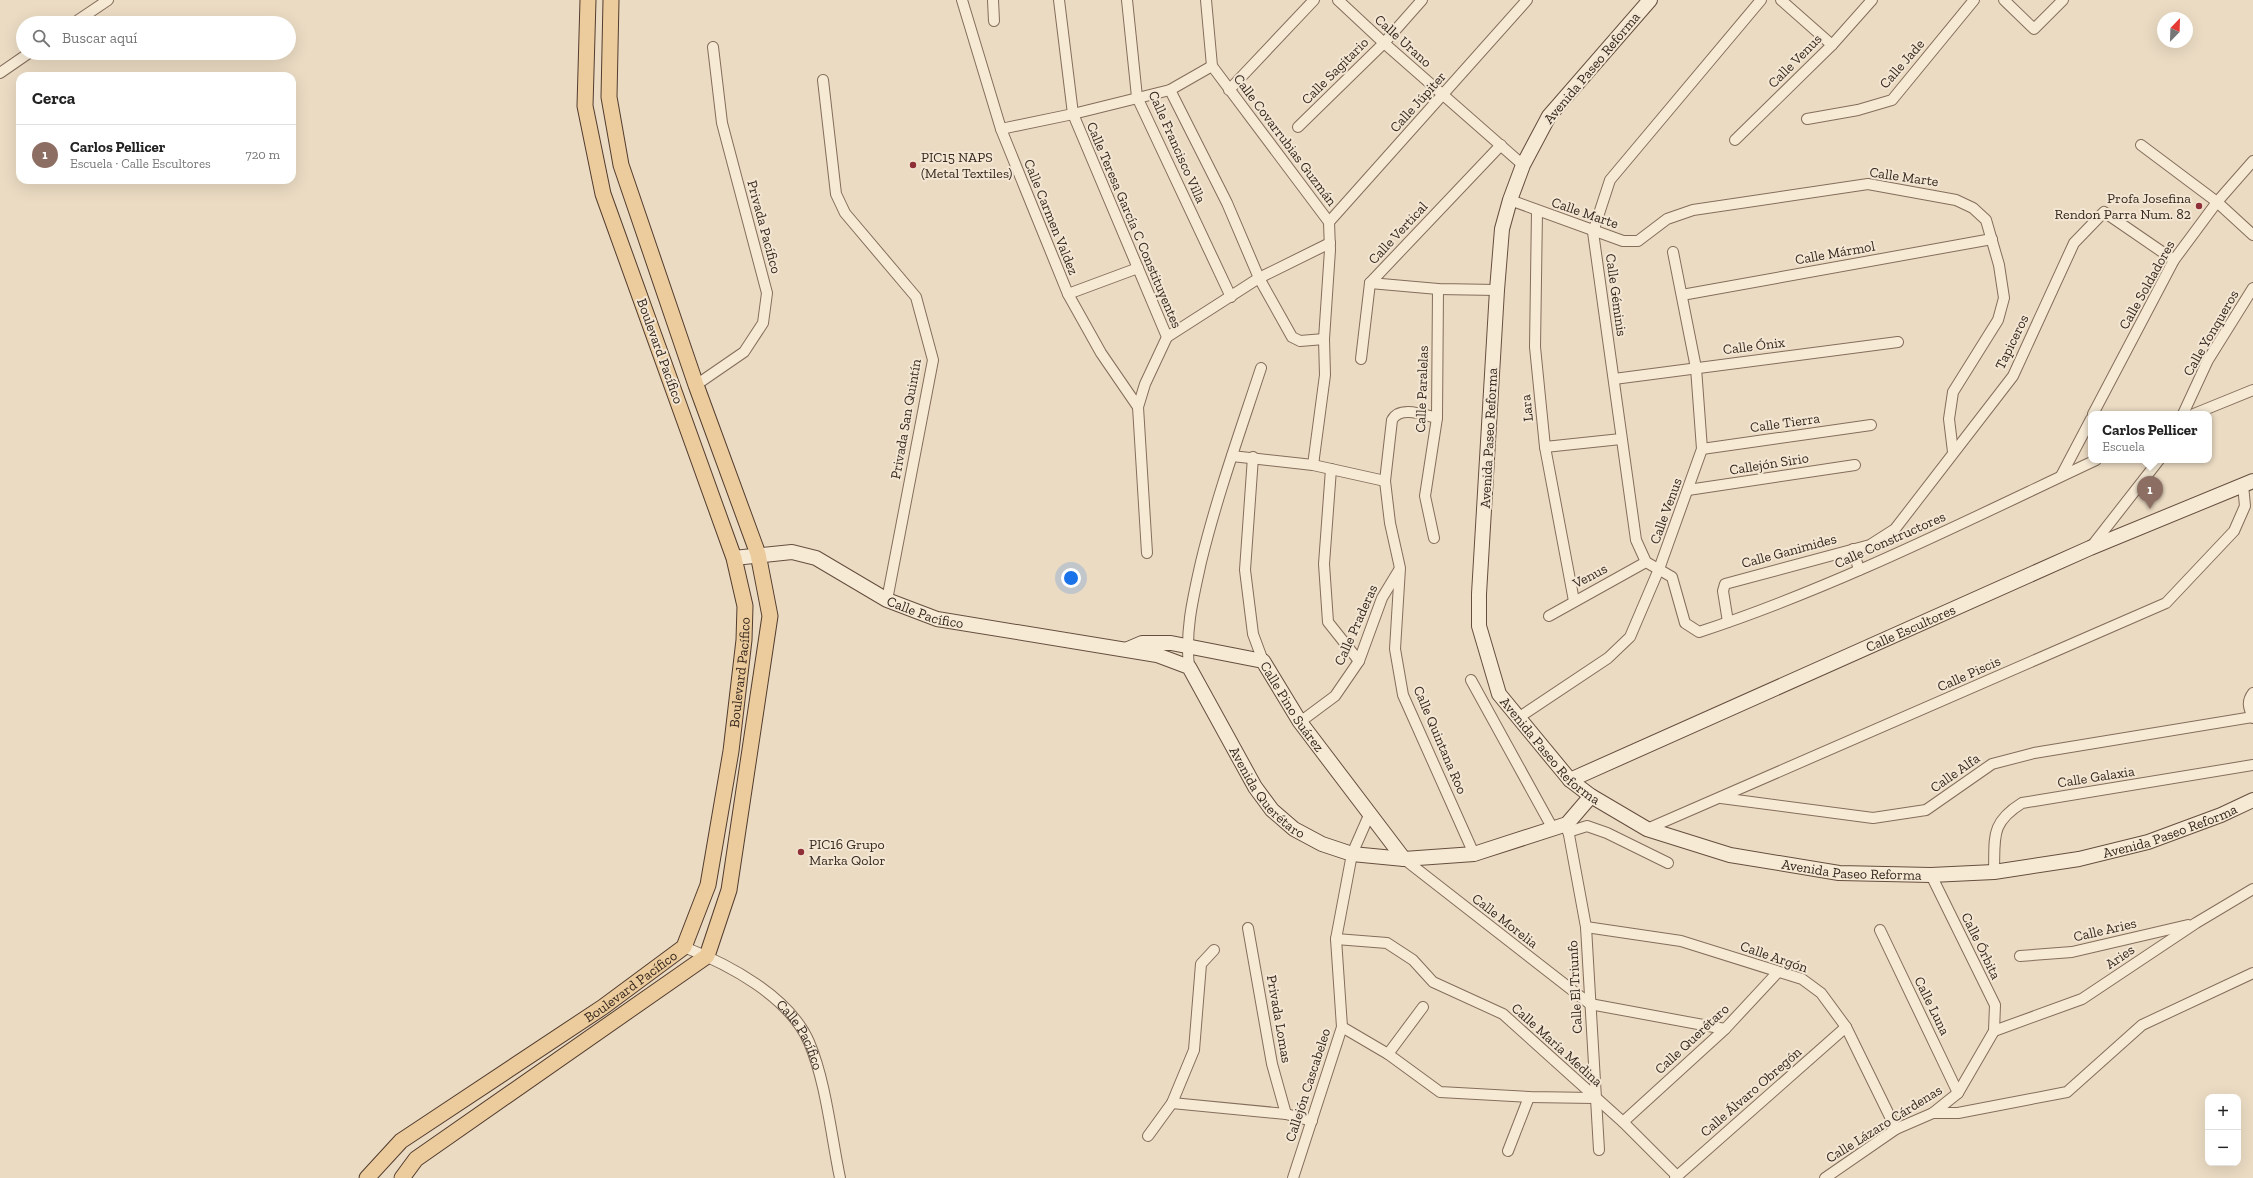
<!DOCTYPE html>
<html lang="es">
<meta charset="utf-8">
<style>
:root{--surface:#fff;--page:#f6f6f6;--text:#222;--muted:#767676;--line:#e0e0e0;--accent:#8f2f38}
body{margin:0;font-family:"Zilla Slab",serif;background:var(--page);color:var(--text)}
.controls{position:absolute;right:12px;bottom:12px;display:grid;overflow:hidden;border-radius:8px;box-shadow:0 4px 16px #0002}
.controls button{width:36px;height:36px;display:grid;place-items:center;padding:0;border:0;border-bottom:1px solid var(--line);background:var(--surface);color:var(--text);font:20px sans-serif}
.compass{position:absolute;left:2157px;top:12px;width:36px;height:36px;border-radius:50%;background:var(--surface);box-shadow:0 4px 16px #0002;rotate:23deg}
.you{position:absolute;left:1071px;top:578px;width:14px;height:14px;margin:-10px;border:3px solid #fff;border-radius:50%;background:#1a73e8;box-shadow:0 0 0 6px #1a73e833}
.badge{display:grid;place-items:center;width:26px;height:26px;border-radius:50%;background:var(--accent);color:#fff;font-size:13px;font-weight:700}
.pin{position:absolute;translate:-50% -33px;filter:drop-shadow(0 1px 2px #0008)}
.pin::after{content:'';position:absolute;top:21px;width:14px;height:12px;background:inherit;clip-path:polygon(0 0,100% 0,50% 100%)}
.popup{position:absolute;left:2088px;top:411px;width:124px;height:52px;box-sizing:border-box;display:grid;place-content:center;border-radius:8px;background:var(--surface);filter:drop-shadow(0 1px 3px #0005);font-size:13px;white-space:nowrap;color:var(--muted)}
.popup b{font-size:15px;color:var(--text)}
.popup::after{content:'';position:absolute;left:50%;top:100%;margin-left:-8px;border:8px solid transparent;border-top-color:var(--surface)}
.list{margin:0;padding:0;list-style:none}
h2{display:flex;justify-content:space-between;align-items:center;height:52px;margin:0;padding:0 16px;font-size:17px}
h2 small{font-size:13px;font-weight:400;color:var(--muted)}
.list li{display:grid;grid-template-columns:26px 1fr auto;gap:12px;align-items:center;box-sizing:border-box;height:60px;padding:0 16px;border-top:1px solid var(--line)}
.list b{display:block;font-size:15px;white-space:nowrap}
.list p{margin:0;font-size:13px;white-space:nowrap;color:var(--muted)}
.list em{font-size:13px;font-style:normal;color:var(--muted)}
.icon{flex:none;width:22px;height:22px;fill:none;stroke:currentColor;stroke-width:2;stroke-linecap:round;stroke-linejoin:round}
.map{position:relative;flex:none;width:2253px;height:1178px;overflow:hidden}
.search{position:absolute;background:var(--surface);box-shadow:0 4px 16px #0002;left:16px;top:16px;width:280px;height:44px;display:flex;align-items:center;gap:10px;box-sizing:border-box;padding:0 14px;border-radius:22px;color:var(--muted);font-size:15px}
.panel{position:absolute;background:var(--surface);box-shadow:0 4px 16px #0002;left:16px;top:72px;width:280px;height:112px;border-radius:12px}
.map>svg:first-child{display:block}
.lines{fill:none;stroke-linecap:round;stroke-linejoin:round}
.street-casing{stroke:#846d5b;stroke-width:12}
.secondary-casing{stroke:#664e3e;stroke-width:16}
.primary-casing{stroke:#523c2f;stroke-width:17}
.street{stroke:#f6ead5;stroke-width:10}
.secondary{stroke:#f6ead5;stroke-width:14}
.primary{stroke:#eccc9c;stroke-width:15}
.poi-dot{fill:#8f2f38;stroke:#f3e6d2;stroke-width:1.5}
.labels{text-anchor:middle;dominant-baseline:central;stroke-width:4;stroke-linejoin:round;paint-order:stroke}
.street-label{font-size:14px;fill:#35271e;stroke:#f3e6d2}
.poi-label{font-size:14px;fill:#35271e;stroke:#f3e6d2;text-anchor:start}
</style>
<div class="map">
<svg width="2253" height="1178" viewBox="0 0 2253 1178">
<rect width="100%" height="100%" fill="#ebdbc3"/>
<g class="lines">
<g class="street-casing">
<g id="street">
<path d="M962,0L1001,129L1068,294L1101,353L1138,407"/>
<path d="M993,0L994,21"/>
<path d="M1059,0L1073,114L1167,337L1145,384L1138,407L1147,553"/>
<path d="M1127,0L1137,97L1231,297"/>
<path d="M1206,0L1212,66L1329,222L1330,250L1324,339L1325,375L1313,465"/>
<path d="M1338,0L1384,43L1523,165"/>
<path d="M1761,0L1610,180L1593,232L1636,540L1646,562L1672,577L1685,623L1699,632C1836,587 1966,521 2096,460"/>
<path d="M1781,0L1832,45"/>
<path d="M2004,0L2034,29L2063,0"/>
<path d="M74,23L108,0"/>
<path d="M0,73L29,53"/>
<path d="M823,80L836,194L845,213L916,297L933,360L887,600"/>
<path d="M1170,90L1227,203L1259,278L1292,337L1300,341L1324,339"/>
<path d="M1229,90L1314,0"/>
<path d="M1807,119L1858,110L1892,100L1974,0"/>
<path d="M1298,127L1384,43L1422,0"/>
<path d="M1001,129L1073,114L1170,90L1212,66"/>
<path d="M1735,140L1832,45L1872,0"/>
<path d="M2141,145L2217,202L2253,235"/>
<path d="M1510,200L1623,241H1638L1667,219L1693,210L1868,184L1956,200L1973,208L1986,220L1999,265L2004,298L1998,320L1953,392L1949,419L1953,452"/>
<path d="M1537,211L1535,347L1545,447L1574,601"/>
<path d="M1329,222L1527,0"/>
<path d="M1370,283L1501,145"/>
<path d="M1370,283L1438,289L1497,290"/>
<path d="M1068,294L1138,268"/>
<path d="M1682,295L1992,239"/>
<path d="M1167,337L1259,278L1330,243"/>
<path d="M1361,359L1370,283"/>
<path d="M1614,379L1898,342"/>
<path d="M696,385L744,352L763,323L767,293L722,123L713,47"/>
<path d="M2093,414L2174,260L2217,202L2253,161"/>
<path d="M2183,414L2208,360L2253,288"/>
<path d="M2194,414L2253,390"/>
<path d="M1437,418C1424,415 1400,405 1392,420L1385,481L1390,523L1400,568L1395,649L1403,695L1474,854"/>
<path d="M1545,447L1621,439"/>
<path d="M1702,449L1871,425"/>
<path d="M1232,456L1313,465L1385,481"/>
<path d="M1253,457L1245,570L1253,634L1263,661"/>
<path d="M1331,469L1324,564L1328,622L1359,661"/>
<path d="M2061,476L2091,419"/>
<path d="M1688,490L1855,465"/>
<path d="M1434,538L1425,496L1437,418L1438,289"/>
<path d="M2091,547L2159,460"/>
<path d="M1853,549L1859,570"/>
<path d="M1549,616L1646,562"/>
<path d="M1728,622L1723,591L1725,584L1870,545L1895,529L2013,376L2074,243L2104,212L2174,260"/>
<path d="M1189,667C1185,630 1193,598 1201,562C1217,496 1240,432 1261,368"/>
<path d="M1471,680L1553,829"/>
<path d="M2253,693C2246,702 2249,708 2253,718"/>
<path d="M1518,718L1608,658L1630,637L1659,569L1702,449L1696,368L1673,252"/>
<path d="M1300,722L1335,696L1359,661L1382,598L1399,570"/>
<path d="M1721,798L1873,818L1926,810L1992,764L2034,753L2253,717"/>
<path d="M1567,824L1586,927L1599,1150"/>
<path d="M1647,829L2166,603L2234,531L2245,506L2243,485"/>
<path d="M1568,832L1587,826L1607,833L1668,863"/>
<path d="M1404,859L1590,1004L1725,1029"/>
<path d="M1994,872C1995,837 1990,823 2022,803L2253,765"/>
<path d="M1586,927L1681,941L1802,979L1821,993L1846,1027L1896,1129"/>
<path d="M1248,928L1272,1064L1286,1114"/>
<path d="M1880,930L1958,1093"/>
<path d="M1336,939L1387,943L1413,960L1433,982L1503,1014L1623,1122L1677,1176"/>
<path id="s1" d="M684,947C728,964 789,996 809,1042C826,1082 831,1135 840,1178"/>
<path d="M2020,956L2072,952L2188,925"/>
<path d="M1342,1027L1388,1054L1440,1092L1529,1097L1595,1098"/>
<path d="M1994,1031L2082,999L2196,923L2253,889"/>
<path d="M1388,1054L1423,1007"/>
<path d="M1172,1103L1286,1114L1312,1121"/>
<path d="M1933,1113H1958L2067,1092L2142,1025L2253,973"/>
<path d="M1623,1122L1725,1029L1778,972"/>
<path d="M1148,1136L1172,1103L1194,1050L1201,964L1214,950"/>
<path d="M1508,1151L1529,1097"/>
<path d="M1293,1178L1342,1027L1336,939L1352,854L1370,813"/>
<path d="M1675,1178L1846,1027"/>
<path d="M1825,1178L1896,1129L1933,1113L1958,1093L1994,1031L1995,1005L1931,875"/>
</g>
</g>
<g class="secondary-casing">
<g id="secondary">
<path id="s2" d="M1650,0L1549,116L1523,165L1510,200L1502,229L1497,290L1479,594V626L1499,694L1570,780L1591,796L1647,829L1730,855L1839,873L1931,875L1994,872L2079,859L2148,842L2221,815L2253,800"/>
<path id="s3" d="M734,558L792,552L816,558L887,600L937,619L1157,655L1189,667L1255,787L1272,810L1294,829L1322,844L1352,854L1404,859L1474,854L1567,824L1591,796"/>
<path id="s4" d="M1128,649L1142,643H1171L1263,661L1300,722L1404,859"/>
<path id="s5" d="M1570,780L2090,548L2253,481"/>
</g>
</g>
<g class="primary-casing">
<g id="primary">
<path id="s6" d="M367,1178L401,1141L603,1007L684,947L708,885L731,751L744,640L745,606L734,558L603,194L585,106L588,0"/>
<path d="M402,1178L416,1159L707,956L729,890L770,616L758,554L696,385L621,165L609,97L611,0"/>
</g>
</g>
<use href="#street" class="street"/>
<use href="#secondary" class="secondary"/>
<use href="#primary" class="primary"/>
</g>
<g class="poi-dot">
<circle cx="913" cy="165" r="4"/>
<circle cx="2199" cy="206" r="4"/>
<circle cx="801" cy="852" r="4"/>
</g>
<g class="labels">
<g class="street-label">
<text transform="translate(1403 41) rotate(42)">Calle Urano</text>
<text transform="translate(1795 61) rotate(-45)">Calle Venus</text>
<text transform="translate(1902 64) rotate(-49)">Calle Jade</text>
<text transform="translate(1592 68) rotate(-50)">Avenida Paseo Reforma</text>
<text transform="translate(1335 71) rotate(-45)">Calle Sagitario</text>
<text transform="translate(1418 102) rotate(-48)">Calle Júpiter</text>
<text transform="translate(1285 140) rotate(53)">Calle Covarrubias Guzmán</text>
<text transform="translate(1177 147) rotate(66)">Calle Francisco Villa</text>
<text transform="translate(1904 177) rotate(8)">Calle Marte</text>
<text transform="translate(1585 213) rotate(19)">Calle Marte</text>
<text transform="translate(1051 217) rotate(68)">Calle Carmen Valdez</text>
<text transform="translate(1134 225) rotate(67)">Calle Teresa García C Constituyentes</text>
<text transform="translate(764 227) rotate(75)">Privada Pacífico</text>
<text transform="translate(1398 233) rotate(-47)">Calle Vertical</text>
<text transform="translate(1835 253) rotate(-10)">Calle Mármol</text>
<text transform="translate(2147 285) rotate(-61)">Calle Soldadores</text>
<text transform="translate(1616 295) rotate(82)">Calle Géminis</text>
<text transform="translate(2211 333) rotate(-60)">Calle Yonqueros</text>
<text transform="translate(2012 342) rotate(-64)">Tapiceros</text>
<text transform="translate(1754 346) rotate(-7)">Calle Ónix</text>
<text transform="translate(660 351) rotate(70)">Boulevard Pacífico</text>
<text transform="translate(1422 389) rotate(-88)">Calle Paralelas</text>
<text transform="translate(1527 408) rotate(-96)">Lara</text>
<text transform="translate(906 419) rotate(-80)">Privada San Quintín</text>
<text transform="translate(1785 423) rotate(-8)">Calle Tierra</text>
<text transform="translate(1489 438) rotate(-87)">Avenida Paseo Reforma</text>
<text transform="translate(1769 464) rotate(-9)">Callejón Sirio</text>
<text transform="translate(1666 511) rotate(-70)">Calle Venus</text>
<text transform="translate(1890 540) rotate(-24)">Calle Constructores</text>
<text transform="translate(1789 551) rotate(-15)">Calle Ganimides</text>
<text transform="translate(1590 576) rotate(-28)">Venus</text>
<text stroke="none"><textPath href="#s3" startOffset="206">Calle Pacífico</textPath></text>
<text transform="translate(1356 625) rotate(-66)">Calle Praderas</text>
<text stroke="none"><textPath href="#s5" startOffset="373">Calle Escultores</textPath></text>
<text stroke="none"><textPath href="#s6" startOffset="675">Boulevard Pacífico</textPath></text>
<text transform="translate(1969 674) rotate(-24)">Calle Piscis</text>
<text stroke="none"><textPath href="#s4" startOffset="192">Calle Pino Suárez</textPath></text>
<text transform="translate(1440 740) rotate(67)">Calle Quintana Roo</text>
<text stroke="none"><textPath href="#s2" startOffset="822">Avenida Paseo Reforma</textPath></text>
<text transform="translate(1955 773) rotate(-35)">Calle Alfa</text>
<text transform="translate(2096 777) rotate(-9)">Calle Galaxia</text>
<text stroke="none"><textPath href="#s3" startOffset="625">Avenida Querétaro</textPath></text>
<text stroke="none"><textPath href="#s2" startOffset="1482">Avenida Paseo Reforma</textPath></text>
<text stroke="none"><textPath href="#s2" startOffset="1158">Avenida Paseo Reforma</textPath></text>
<text transform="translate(1505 921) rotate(38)">Calle Morelia</text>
<text transform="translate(2105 930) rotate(-13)">Calle Aries</text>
<text transform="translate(1981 946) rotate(64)">Calle Órbita</text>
<text transform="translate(1774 957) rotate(19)">Calle Argón</text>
<text transform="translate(2120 957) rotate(-34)">Aries</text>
<text stroke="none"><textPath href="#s6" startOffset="327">Boulevard Pacífico</textPath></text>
<text transform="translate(1575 987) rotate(-93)">Calle El Triunfo</text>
<text transform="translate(1932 1006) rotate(64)">Calle Luna</text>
<text transform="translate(1279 1019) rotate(80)">Privada Lomas</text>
<text stroke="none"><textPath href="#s1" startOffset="150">Calle Pacífico</textPath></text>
<text transform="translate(1692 1039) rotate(-43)">Calle Querétaro</text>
<text transform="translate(1557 1045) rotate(42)">Calle María Medina</text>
<text transform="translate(1308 1085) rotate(-72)">Callejón Cascabeleo</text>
<text transform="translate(1751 1092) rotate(-41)">Calle Álvaro Obregón</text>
<text transform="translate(1884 1124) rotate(-32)">Calle Lázaro Cárdenas</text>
</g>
<g class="poi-label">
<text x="921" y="157">PIC15 NAPS<tspan x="921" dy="16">(Metal Textiles)</tspan></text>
<text x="2191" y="198" text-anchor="end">Profa Josefina<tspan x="2191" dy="16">Rendon Parra Num. 82</tspan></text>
<text x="809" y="844">PIC16 Grupo<tspan x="809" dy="16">Marka Qolor</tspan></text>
</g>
</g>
</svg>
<div class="controls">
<button>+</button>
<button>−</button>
</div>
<svg class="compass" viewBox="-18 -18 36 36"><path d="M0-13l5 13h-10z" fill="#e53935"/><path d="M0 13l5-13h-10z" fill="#767676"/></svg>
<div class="you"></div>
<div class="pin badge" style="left:2150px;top:509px;background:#8d6e63">1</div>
<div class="popup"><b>Carlos Pellicer</b>Escuela</div>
<div class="search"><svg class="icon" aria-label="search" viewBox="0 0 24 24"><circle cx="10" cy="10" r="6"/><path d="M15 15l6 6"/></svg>Buscar aquí</div>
<section class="panel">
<h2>Cerca<small></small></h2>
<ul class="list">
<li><span class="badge" style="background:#8d6e63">1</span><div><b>Carlos Pellicer</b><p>Escuela · Calle Escultores</p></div><em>720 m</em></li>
</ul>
</section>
</div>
